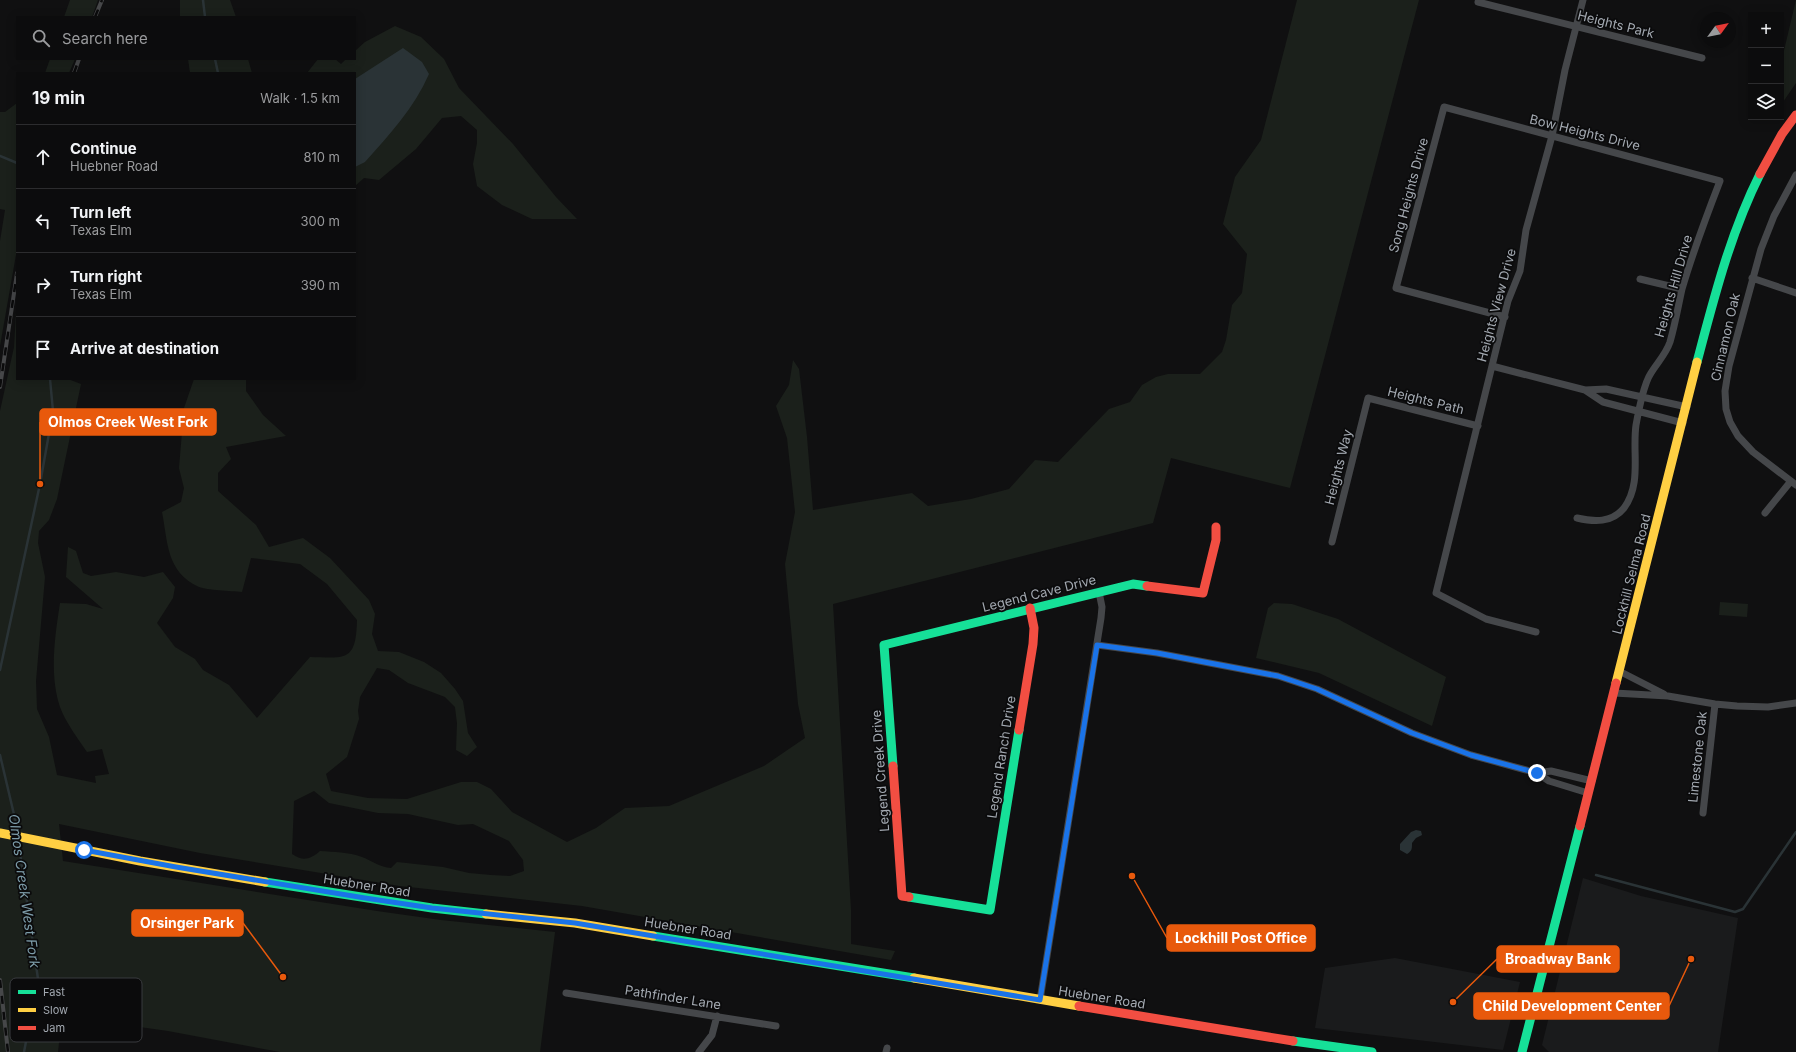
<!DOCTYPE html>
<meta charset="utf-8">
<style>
:root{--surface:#0c0c0d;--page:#1a1a1b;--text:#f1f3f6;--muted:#9a9b9d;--line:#2c2c2e}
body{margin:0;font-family:Inter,sans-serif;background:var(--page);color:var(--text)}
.controls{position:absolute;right:12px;top:12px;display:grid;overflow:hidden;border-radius:0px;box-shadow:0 2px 10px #0003}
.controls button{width:36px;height:36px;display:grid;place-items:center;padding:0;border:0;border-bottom:1px solid var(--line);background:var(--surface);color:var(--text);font:20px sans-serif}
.compass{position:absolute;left:1700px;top:12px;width:36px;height:36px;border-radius:50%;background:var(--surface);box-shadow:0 2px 10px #0003;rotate:57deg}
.stop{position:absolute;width:12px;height:12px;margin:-9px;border:3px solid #1a73e8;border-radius:50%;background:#fff}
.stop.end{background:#1a73e8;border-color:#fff;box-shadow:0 1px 4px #0008}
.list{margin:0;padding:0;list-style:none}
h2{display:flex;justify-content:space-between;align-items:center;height:52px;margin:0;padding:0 16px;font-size:17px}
h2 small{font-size:13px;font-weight:400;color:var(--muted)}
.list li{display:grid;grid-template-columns:26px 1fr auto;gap:12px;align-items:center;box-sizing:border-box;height:64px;padding:0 16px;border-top:1px solid var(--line)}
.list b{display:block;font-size:15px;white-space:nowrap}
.list p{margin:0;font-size:13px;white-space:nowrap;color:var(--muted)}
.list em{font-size:13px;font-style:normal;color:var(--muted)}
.icon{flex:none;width:22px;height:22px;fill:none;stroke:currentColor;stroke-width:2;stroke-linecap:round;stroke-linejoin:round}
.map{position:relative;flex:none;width:1796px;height:1052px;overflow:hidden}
.search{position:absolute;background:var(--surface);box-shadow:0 2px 10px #0003;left:16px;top:16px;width:340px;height:44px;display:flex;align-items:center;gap:10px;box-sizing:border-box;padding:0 14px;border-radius:0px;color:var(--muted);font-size:15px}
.panel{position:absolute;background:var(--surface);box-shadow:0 2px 10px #0003;left:16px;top:72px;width:340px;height:308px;border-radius:0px}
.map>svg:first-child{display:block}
.built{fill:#1a1b1c}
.green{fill:#1b201b;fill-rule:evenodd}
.water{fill:#2a3336}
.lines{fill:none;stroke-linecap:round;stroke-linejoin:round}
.stream{stroke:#2a3336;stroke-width:2.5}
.street{stroke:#45474a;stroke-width:7}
.fast{stroke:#16e098;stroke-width:9}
.slow{stroke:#ffcf43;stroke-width:9}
.jam{stroke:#f24e42;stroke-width:9}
.rail-casing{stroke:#464749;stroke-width:4}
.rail{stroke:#0b0b0c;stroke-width:2.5;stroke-dasharray:8;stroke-linecap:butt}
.route{stroke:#1a73e8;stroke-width:5}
.labels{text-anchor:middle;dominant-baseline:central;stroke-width:3.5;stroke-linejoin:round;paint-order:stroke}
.street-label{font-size:13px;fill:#a3a9b1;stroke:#0b0b0c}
.water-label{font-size:14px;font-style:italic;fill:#7d9ca9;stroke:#0b0b0c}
.key{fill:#0b0b0c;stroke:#393a3e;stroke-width:1}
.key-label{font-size:11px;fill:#a3a9b1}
.leader{fill:none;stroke:#e8590c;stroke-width:1.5}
.callout-dot{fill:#e8590c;stroke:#0b0b0c;stroke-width:1.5}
.callout{fill:#e8590c;stroke:#e8590c;stroke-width:1.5}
.callout-label{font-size:14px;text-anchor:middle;font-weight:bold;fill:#fff}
</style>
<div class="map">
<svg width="1796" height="1052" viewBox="0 0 1796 1052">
<rect width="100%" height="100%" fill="#101011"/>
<path class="built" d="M1583,878L1641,896L1738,918L1718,1052H1549L1542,1045Z
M1395,958L1520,982L1503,1050L1315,1028L1325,968Z"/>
<path class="green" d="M70,0H98L92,17H64Z
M180,0H230L236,17H180Z
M1297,0H1419L1290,488L1171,458L1153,523L833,604L851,910V944L895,951L891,960L582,906L400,886L200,853L59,824L63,861L377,911L441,920L555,932L540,1052H280L168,1031L62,1016L58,1052H0V411L14,347L17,295V379H68L81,384L57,499L49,520L39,531L38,543L45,577L36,681L37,709L49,737L57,775L96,783L95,776L109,774L102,749L87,752C77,737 66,723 60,707C49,674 55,636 60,603L86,604L103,609L66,577L68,547L76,551L83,573L91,576L116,572L144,577L163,572L175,587L173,598L157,623L175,647L195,659L203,670L229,685L257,718L310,657C346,658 356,662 357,620L327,584L300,564L251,558L242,592C231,591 207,590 199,587C166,572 168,542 162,512L181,502L184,488L179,468L184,408L194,379H246V391L263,415L286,436L226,447L231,459L218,473V491L256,525L269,547L303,538L330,558L369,600L375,614L372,634L378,651L399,652L424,662L441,673L455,689L463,701L468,733L477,747L467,756L456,750L457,723L455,707L445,697L408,683L389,670L377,668L360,697L358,711L359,719L347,757L326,774L331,791L368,798L407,799L461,782H477L491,789L512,812L567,842L596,828L625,808L669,806L764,766L805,738L798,704L785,564L795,512L787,438L776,406L789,385L793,360L799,369L807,437L813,510L912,493L928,506L971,499L1009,489L1035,460L1058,462L1109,409L1130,402L1142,385L1156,377L1168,374H1200L1222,352L1226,340L1232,305L1242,293L1247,254L1223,224L1235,177L1261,140ZM314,791L329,803L378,813L408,814L458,825L473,824L509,841L523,860L524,871L510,876L491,875L469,873L443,867L397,862L391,868C380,867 372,861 362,857C348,852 334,852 320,851C311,859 303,862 292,854L294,801Z
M1796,0V83L1781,105V63Z
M395,26L421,37L444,59L459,88L513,144L556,197L577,219H532L502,205L477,186L473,164L477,143V130L461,116L442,118L416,149L379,180L364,178L355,186V73H307L318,59H335L341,64L346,59H355V51L365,42Z
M50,59H75L69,73H45Z
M188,59H248L252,73H190Z
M17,103V249L0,346V241L5,210L0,209V112H5Z
M1720,602L1748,604L1747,617L1719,615Z
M1274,603L1292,604L1338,619L1446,677L1432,726L1319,673L1256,658L1268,608Z"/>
<path class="water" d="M403,48L422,62L429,74C414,108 390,134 365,162L355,167V79Z
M1416,830L1421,831L1422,835L1416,838L1412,843C1412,849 1412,851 1407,854L1400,850V844L1411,832Z"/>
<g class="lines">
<path class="stream" d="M203,0L205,17
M215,59L218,73
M0,156L17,163
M0,670L40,484L53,411L50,379
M0,755L16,823L18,834
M18,839L38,979L24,1052
M1596,875L1735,912L1743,909L1796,832"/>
<path class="street" d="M1478,2L1702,58
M1796,175L1774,216L1761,249L1729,366L1725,391L1726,409L1730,422L1738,436L1753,452L1796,485
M1752,278L1796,293
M1640,279L1682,289
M1505,317L1396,288L1444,107L1720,181C1706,217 1693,252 1682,289C1678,307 1675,325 1670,342C1666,354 1657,363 1651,373C1644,383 1638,413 1636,425C1632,452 1642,484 1624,508C1612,523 1594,522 1577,518
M1492,366L1585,390L1606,389L1687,407
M1585,390L1603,402L1683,423
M1765,513L1791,481
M1332,542L1368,398L1478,426
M1536,632L1486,619L1436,593L1508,301L1520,271L1526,230L1552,136L1565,70L1583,0
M1097,645L1157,653L1278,676L1317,689L1412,733L1471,755L1537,773L1549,781L1588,793
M1619,671L1664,694
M1614,693L1668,696L1715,704L1737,706L1768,707L1796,703
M1537,773L1551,771L1592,781
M1703,813L1715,704
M566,993L776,1026
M1040,1000L1101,618L1102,607L1099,592
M699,1052L712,1035L717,1016
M886,1052L887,1048"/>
<path class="fast" d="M1697,362C1714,298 1730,234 1760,174
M893,766L884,645L1133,584L1147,586
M265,882L432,908L486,914
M909,897L990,910L1019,730
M653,936L914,978
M1293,1041L1372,1052
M1522,1052L1580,826"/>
<path class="slow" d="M1616,683L1697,362
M0,833L140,861L265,882
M486,914L575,923L653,936
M914,978L1079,1006"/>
<path class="jam" d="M1760,174L1782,134L1796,115
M1147,586L1203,593L1216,540V527
M1019,730L1033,644L1034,628L1030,608
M893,766L902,896L909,897
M1580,826L1616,683
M1079,1006L1293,1041"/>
<g class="rail-casing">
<path id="rail" d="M95,17L102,0
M74,73L79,59
M0,387L17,273
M0,980L8,1052"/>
</g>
<use href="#rail" class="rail"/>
</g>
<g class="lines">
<path class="route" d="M84,850L176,867L365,898L432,908L575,923L1040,1000L1097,645L1157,653L1278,676L1317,689L1412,733L1471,755L1537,773"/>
</g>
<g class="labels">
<g class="street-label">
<text transform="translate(1616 24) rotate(14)">Heights Park</text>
<text transform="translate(1585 132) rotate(14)">Bow Heights Drive</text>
<text transform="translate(1408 195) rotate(-75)">Song Heights Drive</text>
<text transform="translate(1673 286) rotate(-74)">Heights Hill Drive</text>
<text transform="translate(1496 305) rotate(-75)">Heights View Drive</text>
<text transform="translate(1725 337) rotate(-77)">Cinnamon Oak</text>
<text transform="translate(1426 400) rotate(14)">Heights Path</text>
<text transform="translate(1338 467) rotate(-76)">Heights Way</text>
<text transform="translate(1631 574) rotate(-76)">Lockhill Selma Road</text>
<text transform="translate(1039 593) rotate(-14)">Legend Cave Drive</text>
<text transform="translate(1001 757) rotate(-81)">Legend Ranch Drive</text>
<text transform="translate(1697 757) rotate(-84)">Limestone Oak</text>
<text transform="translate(880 771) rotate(-94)">Legend Creek Drive</text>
<text transform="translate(367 885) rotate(9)">Huebner Road</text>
<text transform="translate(688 928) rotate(9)">Huebner Road</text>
<text transform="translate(673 997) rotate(9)">Pathfinder Lane</text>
<text transform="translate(1102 997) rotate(9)">Huebner Road</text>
</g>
<g class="water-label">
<text transform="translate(25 891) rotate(82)">Olmos Creek West Fork</text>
</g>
</g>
<rect x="10" y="978" width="132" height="64" rx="6" class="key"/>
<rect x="18" y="990" width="18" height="4" fill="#16e098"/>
<rect x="18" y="1008" width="18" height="4" fill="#ffcf43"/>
<rect x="18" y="1026" width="18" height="4" fill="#f24e42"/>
<g class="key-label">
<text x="43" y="996">Fast</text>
<text x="43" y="1014">Slow</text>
<text x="43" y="1032">Jam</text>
</g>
<path class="leader" d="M40 484L40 422M283 977L243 923M1132 876L1167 938M1453 1002L1497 959M1691 959L1669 1006"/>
<g class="callout-dot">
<circle cx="40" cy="484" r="4"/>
<circle cx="283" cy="977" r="4"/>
<circle cx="1132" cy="876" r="4"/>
<circle cx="1453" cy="1002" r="4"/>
<circle cx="1691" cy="959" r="4"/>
</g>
<g class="callout">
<rect x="40" y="409" width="176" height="26" rx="4"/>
<rect x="132" y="910" width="111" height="26" rx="4"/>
<rect x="1167" y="925" width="148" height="26" rx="4"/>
<rect x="1497" y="946" width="122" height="26" rx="4"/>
<rect x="1474" y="993" width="195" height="26" rx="4"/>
</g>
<g class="callout-label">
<text x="128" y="427">Olmos Creek West Fork</text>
<text x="187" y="928">Orsinger Park</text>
<text x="1241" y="943">Lockhill Post Office</text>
<text x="1558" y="964">Broadway Bank</text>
<text x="1572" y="1011">Child Development Center</text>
</g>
</svg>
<div class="controls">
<button>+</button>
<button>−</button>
<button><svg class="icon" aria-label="layers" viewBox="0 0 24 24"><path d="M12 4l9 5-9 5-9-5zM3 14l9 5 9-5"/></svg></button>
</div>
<svg class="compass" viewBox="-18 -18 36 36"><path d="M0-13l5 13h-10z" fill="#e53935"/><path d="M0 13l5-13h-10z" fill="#9a9b9d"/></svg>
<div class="stop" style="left:84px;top:850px"></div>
<div class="stop end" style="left:1537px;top:773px"></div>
<div class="search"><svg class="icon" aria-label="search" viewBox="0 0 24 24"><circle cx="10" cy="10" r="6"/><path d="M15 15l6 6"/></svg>Search here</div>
<section class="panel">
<h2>19 min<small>Walk · 1.5 km</small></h2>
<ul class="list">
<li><svg class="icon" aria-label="ahead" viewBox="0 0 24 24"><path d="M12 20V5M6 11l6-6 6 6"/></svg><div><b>Continue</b><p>Huebner Road</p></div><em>810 m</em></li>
<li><svg class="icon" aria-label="left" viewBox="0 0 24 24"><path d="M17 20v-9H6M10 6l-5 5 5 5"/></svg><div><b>Turn left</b><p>Texas Elm</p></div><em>300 m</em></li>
<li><svg class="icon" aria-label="right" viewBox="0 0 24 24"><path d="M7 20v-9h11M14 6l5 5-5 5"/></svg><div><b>Turn right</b><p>Texas Elm</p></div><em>390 m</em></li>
<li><svg class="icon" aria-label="arrive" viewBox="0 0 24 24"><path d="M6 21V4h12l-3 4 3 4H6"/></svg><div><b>Arrive at destination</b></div></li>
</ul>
</section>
</div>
